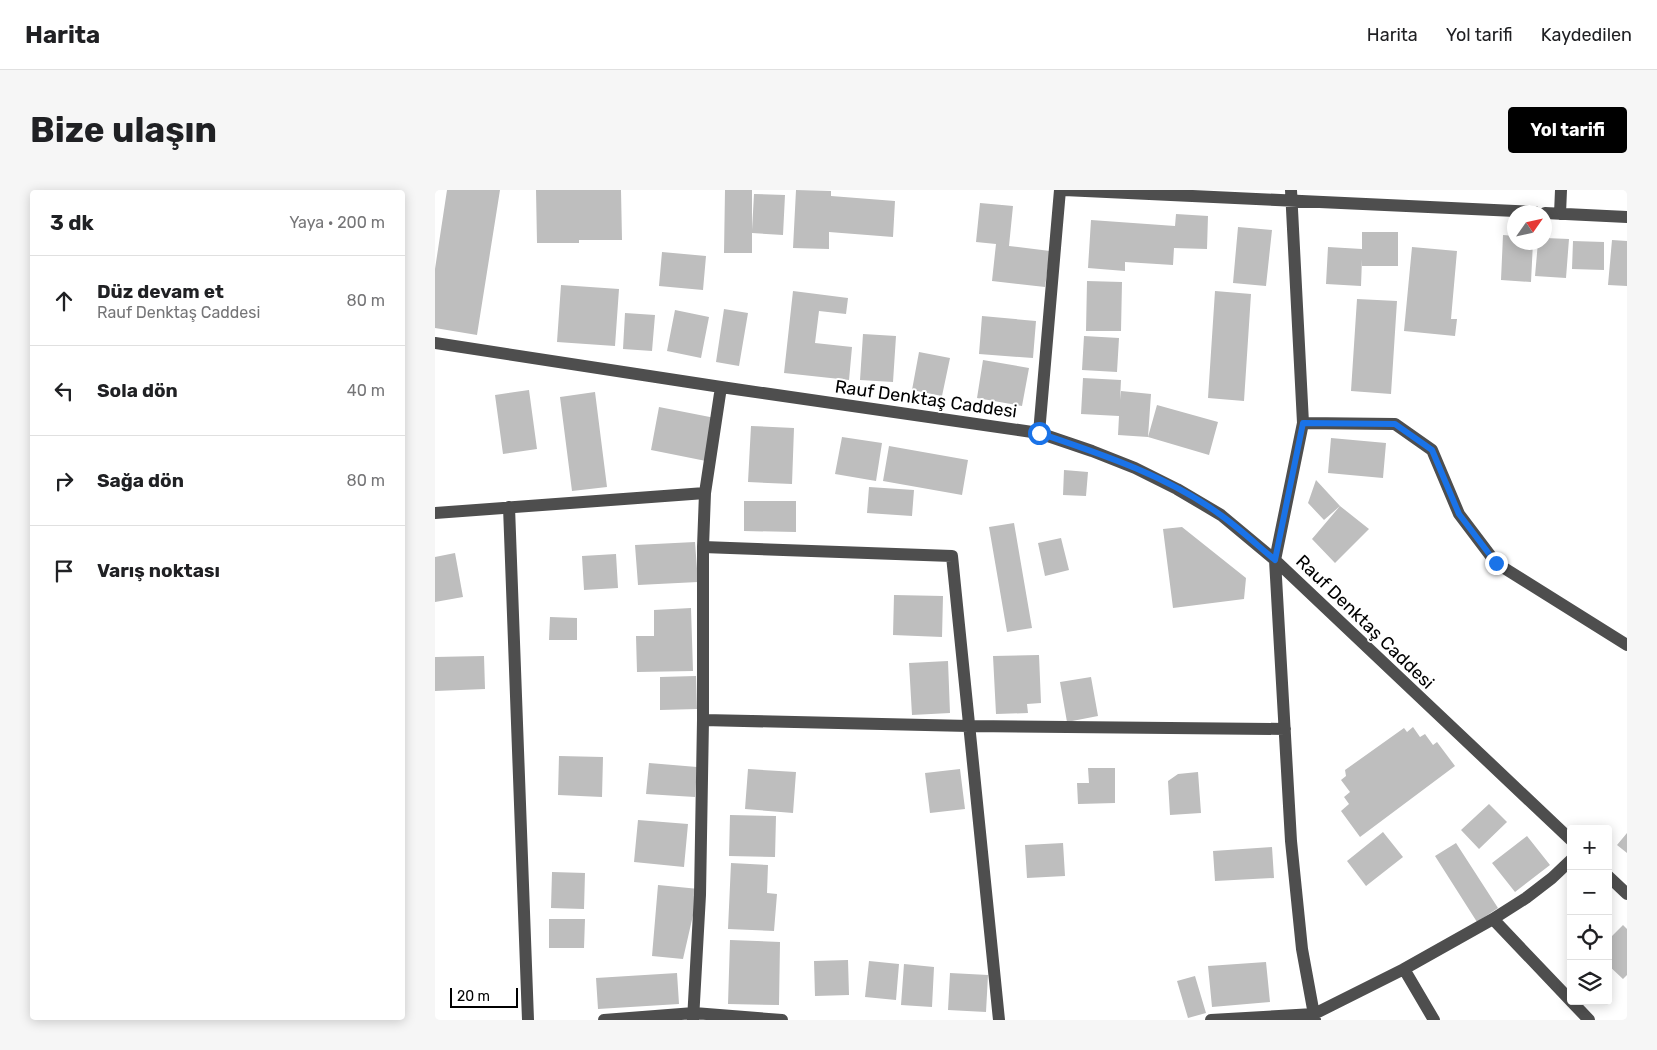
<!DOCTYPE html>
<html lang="tr">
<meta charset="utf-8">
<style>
:root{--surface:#fff;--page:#f6f6f6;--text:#202124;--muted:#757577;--line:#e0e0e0;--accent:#000}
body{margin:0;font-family:Rubik,sans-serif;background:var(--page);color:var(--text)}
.controls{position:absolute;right:15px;bottom:15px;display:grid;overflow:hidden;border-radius:5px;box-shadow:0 2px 12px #0003}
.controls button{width:45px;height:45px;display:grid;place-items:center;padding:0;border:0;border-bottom:1px solid var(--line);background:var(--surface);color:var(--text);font:25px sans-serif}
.compass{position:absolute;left:1072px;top:15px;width:45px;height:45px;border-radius:50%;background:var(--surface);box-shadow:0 2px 12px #0003;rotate:56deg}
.scale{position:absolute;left:15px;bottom:12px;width:68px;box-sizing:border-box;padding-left:5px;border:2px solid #000;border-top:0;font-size:14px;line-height:18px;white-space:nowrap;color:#000;-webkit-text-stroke:4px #fff;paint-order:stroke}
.stop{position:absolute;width:15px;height:15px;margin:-11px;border:4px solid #1a73e8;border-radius:50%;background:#fff}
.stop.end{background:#1a73e8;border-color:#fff;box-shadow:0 1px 5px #0008}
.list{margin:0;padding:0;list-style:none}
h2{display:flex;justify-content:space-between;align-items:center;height:65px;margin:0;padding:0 20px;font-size:21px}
h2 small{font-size:16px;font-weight:400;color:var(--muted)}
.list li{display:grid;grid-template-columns:32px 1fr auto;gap:15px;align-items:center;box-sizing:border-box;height:90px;padding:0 20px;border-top:1px solid var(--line)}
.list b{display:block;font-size:19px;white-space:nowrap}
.list p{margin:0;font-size:16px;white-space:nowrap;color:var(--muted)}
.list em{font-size:16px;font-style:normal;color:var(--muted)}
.icon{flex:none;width:28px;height:28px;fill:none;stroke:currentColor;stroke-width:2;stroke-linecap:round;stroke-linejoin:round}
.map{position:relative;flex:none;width:1192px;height:830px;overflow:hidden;border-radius:5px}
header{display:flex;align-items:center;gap:30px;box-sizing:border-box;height:70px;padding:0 25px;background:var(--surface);border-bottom:1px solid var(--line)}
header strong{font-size:24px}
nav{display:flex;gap:28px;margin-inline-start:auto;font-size:18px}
.intro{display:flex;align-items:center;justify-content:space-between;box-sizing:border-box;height:120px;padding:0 30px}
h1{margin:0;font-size:35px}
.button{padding:12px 22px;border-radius:5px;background:var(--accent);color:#fff;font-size:18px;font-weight:700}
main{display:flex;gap:30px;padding:0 30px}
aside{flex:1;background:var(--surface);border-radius:5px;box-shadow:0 2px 12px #0003}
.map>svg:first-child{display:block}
.building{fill:#bebebe}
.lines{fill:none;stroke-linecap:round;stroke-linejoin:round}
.minor{stroke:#4e4e4e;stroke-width:12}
.route{stroke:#1a73e8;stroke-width:6}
.labels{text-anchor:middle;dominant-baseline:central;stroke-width:4;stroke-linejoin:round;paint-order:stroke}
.street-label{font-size:18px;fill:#000;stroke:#fff}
</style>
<header>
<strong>Harita</strong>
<nav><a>Harita</a><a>Yol tarifi</a><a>Kaydedilen</a></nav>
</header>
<div class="intro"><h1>Bize ulaşın</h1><a class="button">Yol tarifi</a></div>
<main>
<aside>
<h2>3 dk<small>Yaya · 200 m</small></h2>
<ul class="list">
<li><svg class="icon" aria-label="ahead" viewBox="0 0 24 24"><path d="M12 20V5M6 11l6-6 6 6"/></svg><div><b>Düz devam et</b><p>Rauf Denktaş Caddesi</p></div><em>80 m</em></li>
<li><svg class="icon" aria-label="left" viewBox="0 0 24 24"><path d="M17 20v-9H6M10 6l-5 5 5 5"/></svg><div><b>Sola dön</b></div><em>40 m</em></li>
<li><svg class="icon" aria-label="right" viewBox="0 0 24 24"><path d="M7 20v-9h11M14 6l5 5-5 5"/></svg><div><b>Sağa dön</b></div><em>80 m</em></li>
<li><svg class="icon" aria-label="arrive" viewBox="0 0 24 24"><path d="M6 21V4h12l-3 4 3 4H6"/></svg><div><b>Varış noktası</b></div></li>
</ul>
</aside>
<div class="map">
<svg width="1192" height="830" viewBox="0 0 1192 830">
<rect width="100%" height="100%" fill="#fff"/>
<path class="building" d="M12,0H65L42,145L0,138V79Z
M101,0H186L187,50H144V53H102Z
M290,0H317V40L319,4L350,5L348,45L317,43V63H289Z
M361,0L396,1V6L460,11L458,47L394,42V59L358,58Z
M545,13L578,16L574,56L615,61L610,97L557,91L561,54L541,52Z
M741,24L773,26L772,59L739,58L738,75L690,72V81L653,78L656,30L740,36Z
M803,37L837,40L831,96L798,93Z
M927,42H963V76H927V69L926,96L891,94L893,57L927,59Z
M1068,45L1080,46V52H1098L1096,92L1066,90Z
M1110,48L1134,49L1131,88L1100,86L1103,52H1110Z
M1177,50L1192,51V96L1173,95Z
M1138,51L1169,52V80L1137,79Z
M977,57L1022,61L1016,129H1022L1020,146L969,141Z
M227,62L271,66L268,100L224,96Z
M652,91L687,92L686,141H651Z
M126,95L184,99L180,156L122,152Z
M358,101L413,108L411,124L384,121L380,153L417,157L414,190L349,183Z
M780,101L816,104L809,211L773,208Z
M922,109L962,111L956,204L916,201Z
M289,119L313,123L304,176L281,172Z
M240,120L274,127L266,168L232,161Z
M190,123L220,125L217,161L188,159Z
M547,126L601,131L598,168L544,164Z
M428,144L461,146L458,192L425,190Z
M649,146L684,148L682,182L647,180Z
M484,162L515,168L507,206L477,200Z
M548,170L594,178L587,216L542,208Z
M648,188L686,190L685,210L686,201L716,204L713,247L683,245L684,226L646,224Z
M94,200L102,259L68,264L60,205Z
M160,202L172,297L137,301L125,207Z
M722,215L783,232L774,265L713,247Z
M224,217L280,228L271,271L216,260Z
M316,236L359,238L357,294L313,292Z
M407,247L447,253L441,291L400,284Z
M896,248L951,253L948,288L893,283Z
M454,256L533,270L527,305L448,291Z
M629,280L653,282L651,306L628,305Z
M881,290L905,316L934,339L900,373L877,349L905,316L889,330L873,313Z
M434,297L479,300L477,326L432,323Z
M309,311H361V342L309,341Z
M579,333L597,438L572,442L554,337Z
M747,337L811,388L809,409L738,418L728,339Z
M626,348L634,380L610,386L603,353Z
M260,352L263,392L203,395L200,355Z
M20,363L28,407L0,412V367Z
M181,364L183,398L149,400L147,366Z
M459,405L508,406L507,447L458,445Z
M256,418L258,481L202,482L201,446H219V420Z
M115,427L142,428V450H114Z
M604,465L606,513L592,514L593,523L561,524L558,466Z
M49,466L50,499L0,501V467Z
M513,471L515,523L477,525L474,473Z
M261,486L262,519L225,520V487Z
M656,487L663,526L632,532L625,492Z
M978,537L985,547L990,544L998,555L1002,552L1020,576L925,647L906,621L914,614L909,607L915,602L906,590L911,586L910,580L969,538L972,542Z
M124,566L168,567L167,607L123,605Z
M214,573L262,577L260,607L211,604Z
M653,578H680V613L643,614L642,593H654Z
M313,579L361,582L358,623L310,619Z
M525,579L530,619L495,623L490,583Z
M763,582L766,623L735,625L733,591L743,584Z
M1054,614L1072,632L1044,659L1026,640Z
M295,625L341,626L340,667L294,666Z
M203,630L253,634L249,677L199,672Z
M948,642L968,667L931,696L912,671Z
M1192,643V663L1182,655Z
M1092,646L1115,675L1080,702L1057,673Z
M628,653L630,686L592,688L590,655Z
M1021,653L1063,718L1042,732L1000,666Z
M837,657L839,688L780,691L778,661Z
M296,673L333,675L332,703L342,704L339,741L293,739Z
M117,682L150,683L149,719L116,718Z
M223,695L264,699L248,769L217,766Z
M114,729H150L149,758H114Z
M1188,735L1192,739V785L1188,789L1173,775V750Z
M295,750L345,752L344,815L293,814Z
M413,770L414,805L380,806L379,771Z
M434,771L464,774L461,810L430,807Z
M831,772L835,812L777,817L773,776Z
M469,774L499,777L497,817L466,815Z
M242,783L244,814L163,819L161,788Z
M515,783L553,785L551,822L513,820Z
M760,786L771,823L753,828L742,791Z"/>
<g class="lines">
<path class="minor" d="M629,0L1100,22
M856,0L868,233L840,370L856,651L867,759L880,830
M1110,23L1192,27
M1125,24L1126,0
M0,153L286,197L604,243L657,261L700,278L742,299L786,325L840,370L1136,650
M868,233L960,234L997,260L1024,324L1061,373L1192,455
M604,243L625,0
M74,317L93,830
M0,323L270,303
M268,357L517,366L564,830
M268,530L534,536L850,539
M1173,686L1192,704
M1058,729L1136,811
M969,779L999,830
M1136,811L1154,830
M169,830L259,823L347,830
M258,830L265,705L268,530V357L270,303L286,197
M776,830L879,824L969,779L1058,729L1091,708L1117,688L1136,670"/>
</g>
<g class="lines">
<path class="route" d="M604,243C666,264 733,286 787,326C805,339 822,355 840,370L868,233L960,234L997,260L1024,324L1061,373"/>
</g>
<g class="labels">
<g class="street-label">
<text transform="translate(491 209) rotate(8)">Rauf Denktaş Caddesi</text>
<text transform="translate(930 432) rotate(44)">Rauf Denktaş Caddesi</text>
</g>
</g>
</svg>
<div class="controls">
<button>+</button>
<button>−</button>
<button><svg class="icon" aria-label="locate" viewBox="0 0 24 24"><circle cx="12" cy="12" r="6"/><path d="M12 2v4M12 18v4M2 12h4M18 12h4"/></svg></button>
<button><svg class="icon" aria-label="layers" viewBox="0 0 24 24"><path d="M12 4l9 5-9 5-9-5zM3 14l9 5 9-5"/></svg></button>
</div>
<svg class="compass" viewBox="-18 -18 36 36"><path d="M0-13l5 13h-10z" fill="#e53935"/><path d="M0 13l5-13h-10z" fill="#757577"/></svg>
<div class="scale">20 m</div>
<div class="stop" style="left:604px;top:243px"></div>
<div class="stop end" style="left:1061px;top:373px"></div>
</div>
</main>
